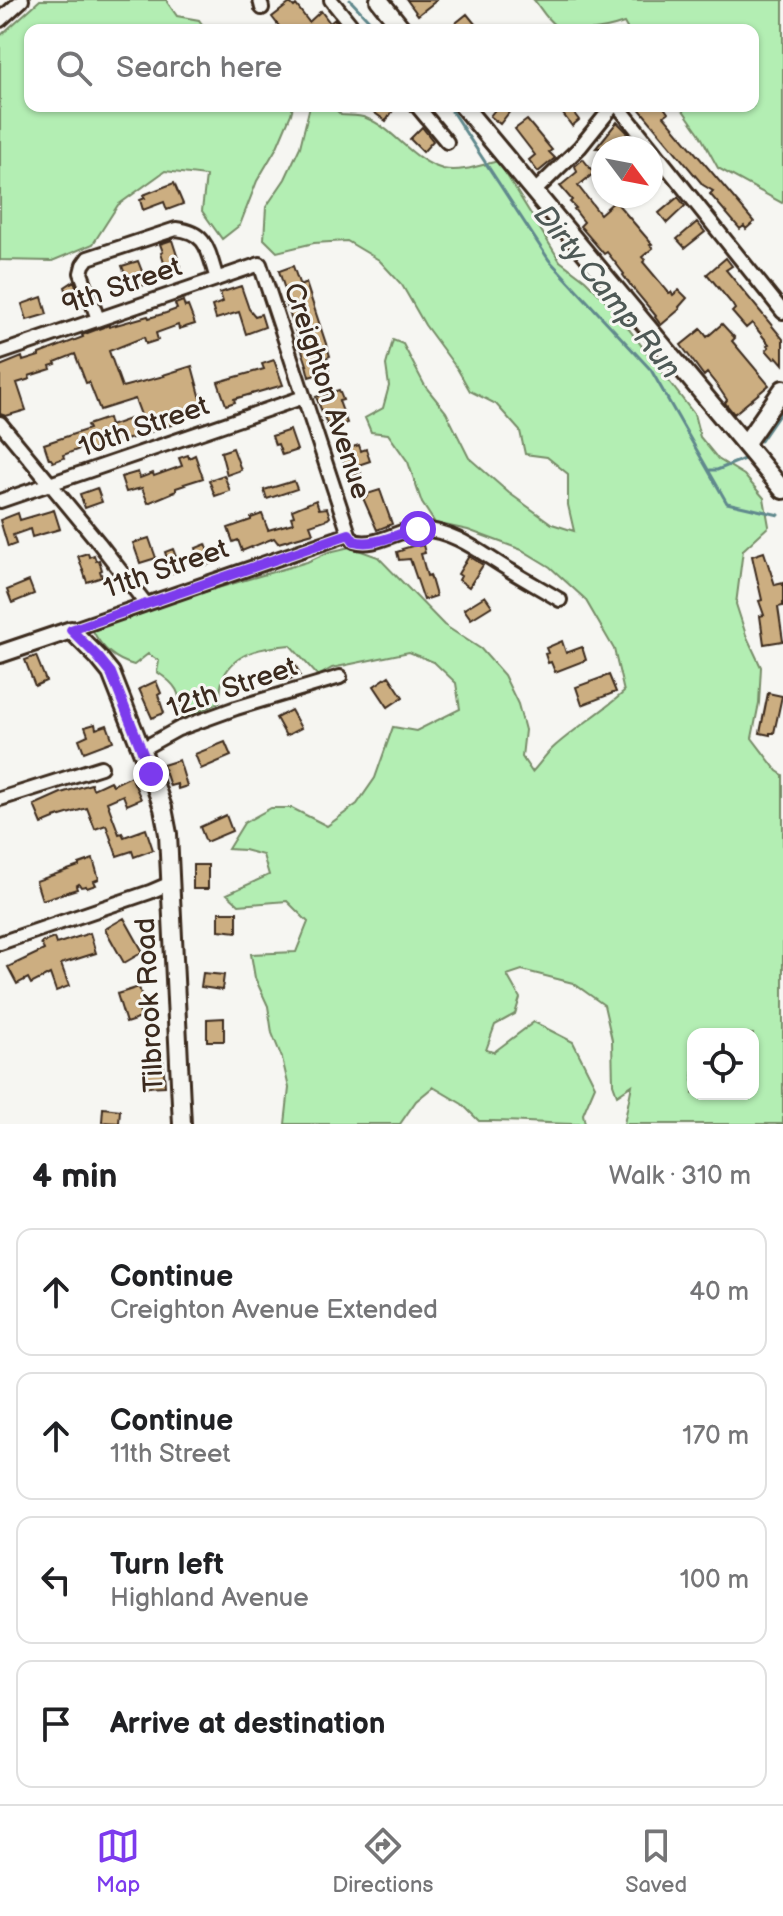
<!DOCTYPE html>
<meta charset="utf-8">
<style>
:root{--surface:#fff;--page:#f6f6f6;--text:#202124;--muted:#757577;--line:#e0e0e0;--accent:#7c3aed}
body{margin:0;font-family:"Balsamiq Sans",sans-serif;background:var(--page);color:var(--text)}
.controls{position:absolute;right:24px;bottom:24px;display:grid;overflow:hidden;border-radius:16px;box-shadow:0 2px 6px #0004}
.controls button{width:72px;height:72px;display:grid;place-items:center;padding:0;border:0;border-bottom:2px solid var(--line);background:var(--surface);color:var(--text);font:40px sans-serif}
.compass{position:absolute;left:591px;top:136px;width:72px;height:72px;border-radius:50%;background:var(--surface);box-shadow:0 2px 6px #0004;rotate:122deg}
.stop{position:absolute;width:24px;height:24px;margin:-18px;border:6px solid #7c3aed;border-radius:50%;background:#fff}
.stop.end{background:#7c3aed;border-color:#fff;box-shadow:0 2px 8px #0008}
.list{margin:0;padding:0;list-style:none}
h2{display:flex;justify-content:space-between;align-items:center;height:104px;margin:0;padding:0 32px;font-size:34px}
h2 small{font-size:26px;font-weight:400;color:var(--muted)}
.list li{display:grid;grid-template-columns:52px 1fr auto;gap:24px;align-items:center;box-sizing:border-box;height:128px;margin:0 16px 16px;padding:0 16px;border:2px solid var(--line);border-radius:16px}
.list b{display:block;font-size:30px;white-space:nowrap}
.list p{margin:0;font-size:26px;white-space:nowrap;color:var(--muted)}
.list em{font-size:26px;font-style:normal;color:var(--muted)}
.icon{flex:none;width:44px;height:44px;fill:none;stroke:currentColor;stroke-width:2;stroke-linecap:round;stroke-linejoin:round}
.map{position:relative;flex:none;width:783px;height:1124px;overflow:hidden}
.search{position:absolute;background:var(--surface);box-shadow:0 2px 6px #0004;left:24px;right:24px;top:24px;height:88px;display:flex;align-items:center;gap:20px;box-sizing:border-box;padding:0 28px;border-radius:16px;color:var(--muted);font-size:30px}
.sheet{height:680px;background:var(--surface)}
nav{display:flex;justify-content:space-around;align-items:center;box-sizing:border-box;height:112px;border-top:2px solid var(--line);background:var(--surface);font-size:22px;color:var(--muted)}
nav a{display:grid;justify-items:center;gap:4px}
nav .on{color:var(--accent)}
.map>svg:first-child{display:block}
.green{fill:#b3eeb3;stroke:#778c68;stroke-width:2;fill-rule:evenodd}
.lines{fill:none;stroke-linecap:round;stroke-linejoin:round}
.stream{stroke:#61898d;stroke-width:3}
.building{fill:#ccae81;stroke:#3b2a1e;stroke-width:2}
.minor-casing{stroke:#3b2a1e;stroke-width:18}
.tertiary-casing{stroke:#3b2a1e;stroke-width:22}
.minor{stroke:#f6f6f2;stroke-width:12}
.tertiary{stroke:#f6f6f2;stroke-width:16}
.route{stroke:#7c3aed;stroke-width:10}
.labels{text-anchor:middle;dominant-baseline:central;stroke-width:6;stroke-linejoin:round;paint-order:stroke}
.street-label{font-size:28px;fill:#3b2a1e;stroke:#f6f6f2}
.water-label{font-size:30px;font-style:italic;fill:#4e5956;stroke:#f6f6f2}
</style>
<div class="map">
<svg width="783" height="1124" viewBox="0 0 783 1124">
<rect width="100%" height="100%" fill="#f6f6f2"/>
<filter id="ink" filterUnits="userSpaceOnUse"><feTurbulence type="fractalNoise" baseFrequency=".0125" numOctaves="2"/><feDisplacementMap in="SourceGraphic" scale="16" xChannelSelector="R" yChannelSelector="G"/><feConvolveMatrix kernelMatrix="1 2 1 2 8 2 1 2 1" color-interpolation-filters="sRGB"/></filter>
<g filter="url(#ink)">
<path class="green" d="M40,0H167V2L177,16L199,20L206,30H30V106H293L291,114L277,147L257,181L240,225L222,239L202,211L206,176L165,171L118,205L93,244L52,261L0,260V36Z
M534,0H783V202L782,203L718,168L699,133L680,106H753V30H628L624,23C607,29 571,37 555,25C547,20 540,7 534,0Z
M310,106H333L341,115C349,116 358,115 366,118C395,129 411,160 443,169C460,173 481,165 498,161L560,261L585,280L611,306L694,414L700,437L718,459L744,475L764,498L769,526L743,550L736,604L746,635L761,667L759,703L752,738L777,771L783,775V1124H624L632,1085L617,1095L613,1084L612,1040L604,1005L573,983L522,970L507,975L520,998L515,1014L495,1025L486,1050L494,1052L534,1022L573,1042L595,1086L583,1114L585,1124C549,1124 514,1120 479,1121L462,1104L433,1087L416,1101L400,1124H285L289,1088L282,1058L272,1033L268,1006L255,978L251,954L296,952L308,922L287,901L239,905L227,894L269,875L263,855L244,850L228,849L244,823L271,808H292L327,826L357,804L375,778L393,727L416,731L460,709L456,683L434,662L409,652L332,668L318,676L290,645C265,647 236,651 224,676C220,684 220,694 220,702L183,719C179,693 180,687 157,672L159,661L148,654L134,665C115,660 102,649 93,631L121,618L170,602L307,562L329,552L350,547L378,557L444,625L481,649L504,675L518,704L525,730L522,757L532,772C539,765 545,755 553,748C575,728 601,713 624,692L614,649L585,599L550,567L522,550L468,530L435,523L422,503L408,462L388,434L371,432L365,418L383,408L389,386L386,365L393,340L403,344L425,386L446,412L469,458L509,493L552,524L574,531L568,505V474L547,457L525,454L520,431L496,404L470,391L458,370L425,325L402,285L379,260L347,241L314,243L277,252L264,239L266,207L285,179L300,147ZM693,1034H753V1094H693Z"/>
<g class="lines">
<path class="stream" d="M350,0L378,30
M447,106L453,113L549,260L651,370L727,503L779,515
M761,441L783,409
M710,470H717L744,459"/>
</g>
<path class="building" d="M407,0H437L418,15Z
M290,3L294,7L296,5L309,22L321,11L330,23L335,19L343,30H282L272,17Z
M467,14L480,30H447Z
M365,106H396L386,121Z
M498,106H514L500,124L490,116Z
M557,106H581L573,112L579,120L572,126Z
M637,106H663L668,113L664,116L754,222L746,229L744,226L740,229L710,194L713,191L703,185Z
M527,120L552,150L549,152L555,158L538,172L529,160L535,155L515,129Z
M617,122L628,133L616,148H596Z
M422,127L433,141L423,152L410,139Z
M583,159L594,173L578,186L600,214L615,201L652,244L650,245L653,248L642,257L645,260L643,262L669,293L671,292L673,295L679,290L687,298L679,307L680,309L661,325L655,317L656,316L631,286L623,275L624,274L607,252L604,254L580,226L584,222L574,209L576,208L570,202L572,200L560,186L577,172L575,166Z
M174,183L183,204L167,210L164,202L143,210L140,200L145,198L143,195Z
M678,197L685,206L667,223L659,213Z
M697,222L705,232L685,248L677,239Z
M172,240L182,271L168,276L161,253L163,252L160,244Z
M726,258L732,266L726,270L783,339V364L777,357L774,359L766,350L769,347L767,345L769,344L752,323L746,328L732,312L735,309L732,304L707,274Z
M138,261L147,284L131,290L122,266Z
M293,266L300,286L306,283L330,356L325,358L329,371L309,377L306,365H307L285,300L288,299L279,271Z
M74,281L84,306L77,308L74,297L69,298L65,287Z
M241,286L249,309L255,316L261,314L265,327L246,334L239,312L216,319L212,306L223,302L220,293Z
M42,297L47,314L27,320L22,304Z
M183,301L185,307L188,306L195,324L179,329L178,325L156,333L158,340L146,344L144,337L109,351L122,387L164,376L163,375L192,366L204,410L176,420L177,423L96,450V449L87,452L85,447L63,455L64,458L53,462L51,459H49L44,444L89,429L87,425L108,418L110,426L141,415L135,399L100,410L89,382L86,383L75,354L55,362L56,364L50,366L51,369L29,376L30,379L17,383L26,410L6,416L0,414V366L22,357L23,361L39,356V354L83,337L82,335L109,325V327L148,316L149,318L166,313L177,309L175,304Z
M722,324L735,338L732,341L769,385L734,414L725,403L727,400L719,388L707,373L704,376L681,345L701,329L707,337Z
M274,360L283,385L234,399L235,402L226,405L218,382L264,369L262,364Z
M339,390L343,400L339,401L347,423L329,429L316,397Z
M290,430L297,450L282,455L278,444L275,445L272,436Z
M359,445L361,451L366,449L370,461L358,465L361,473L349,478L340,451Z
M233,448L241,470L227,475L221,452Z
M188,455L189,458L195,455L203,478L184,484L185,485L176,488V491L148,503L142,488L126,492L121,477L138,472L140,478L153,473L154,476L182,466L179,458Z
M224,475L230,491L215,496L209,480Z
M294,481L297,489L267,499L264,490Z
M97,488L102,502L85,508L80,494Z
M380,490L392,524L377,530L363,498L368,496L367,494Z
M316,500L319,509L327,508L330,517L328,519L310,525L313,533L278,543L274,538L242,551L238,540L233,542L228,528L251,520V518L262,514L268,530L293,523L291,517L294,516L292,510Z
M54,510L60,529L32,537L30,529L13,535L16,544L8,547L0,520L18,513L20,520Z
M149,538L156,558L140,563L133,543Z
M206,544L213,563L202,566L196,548Z
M419,544V546L423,545L425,553L421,554L427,576L430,575L436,596L424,600L410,559L399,560L397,552L403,550L402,549Z
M173,549L181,570L172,573L165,552Z
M764,552L775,585L783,583V606L778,607L783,641L764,644L760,616L764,615L759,601L762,600L752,556Z
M88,553L89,557L94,555L96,561L99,560L102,570L100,571L102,577L87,582L78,556Z
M469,556L483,565L469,587L459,580L461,576L458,574Z
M29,581L34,594L12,603L7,590Z
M485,596L492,606L471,619L464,609Z
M562,641L566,653L582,647L586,660L555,672L551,662L548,663L545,654L548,653L546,648Z
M36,656L46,681L35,686L25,660Z
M293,660L300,675L285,681L279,667Z
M609,675L616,692L582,705L576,687Z
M389,676L403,697L388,707L374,686Z
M156,681L161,693L158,695L164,713L152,718L139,689Z
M768,693L782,696L774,733H770V735L760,733Z
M291,710L301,728L286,736L276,718Z
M95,724L96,729L107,725L113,741L84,752L79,739L88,735L85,727Z
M225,742L231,756L201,769L195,754Z
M179,760L187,786L178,789L177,784L170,786L163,765Z
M131,776L141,799L127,805L123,795L107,802L119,834L122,833L124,837L146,829L153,850L134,857L132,851L117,856L106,825L95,829L87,808L54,818V819L42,824L34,805L61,793L91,784L93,789L110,781L113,785Z
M226,815L232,831L206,842L200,827Z
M93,859L99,879L94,881L96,885L87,888L86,886L81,887L79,884L76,886L77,889L42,900L36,881L79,866V864Z
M193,865H208V889H193Z
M219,912H237V932L219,930Z
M124,918L143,952L124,963L105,929Z
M90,933L96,953L61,964L69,986L56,991L50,974L31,984L28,978L17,984L8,967L44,950L41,943L54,938L56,944Z
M203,973L224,975L222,990L201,987Z
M139,987L144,1005L138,1007L141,1018L126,1023L117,994Z
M224,1018V1041H207V1019Z
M163,1059L165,1086L145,1087L143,1061Z
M103,1108L120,1110L119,1123L102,1122Z"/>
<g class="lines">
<g class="minor-casing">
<path id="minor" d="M260,0L262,8
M331,0L355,30
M0,20L22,0
M417,106L447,142
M618,106L783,312
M535,191L580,147L613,106
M98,319L81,273L83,265L88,258L176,229C208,232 208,252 217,279
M0,353L260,264L349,534L354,541C378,548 397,528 421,529C456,531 482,554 511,571C527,581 544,590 560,600
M0,423L99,543L146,604
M0,501L304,397
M71,630L349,534
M142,749L178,729L236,708L340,677
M0,799L101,767
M0,943L150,892L171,883"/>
</g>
<g class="tertiary-casing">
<path id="tertiary" d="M379,0L403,30
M463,106L783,490
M745,444L783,389
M0,654L71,630L98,657L111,673L151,774L163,808L168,834L182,1124"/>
</g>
<use href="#minor" class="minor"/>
<use href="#tertiary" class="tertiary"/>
</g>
</g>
<g class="lines" filter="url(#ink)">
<path class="route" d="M151,774L111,673L98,657L71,630L349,534L354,541C375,547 397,533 418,529"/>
</g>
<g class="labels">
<g class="street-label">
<text transform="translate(122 286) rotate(-19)">9th Street</text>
<text transform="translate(327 391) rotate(72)">Creighton Avenue</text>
<text transform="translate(144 427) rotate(-19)">10th Street</text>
<text transform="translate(166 569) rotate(-19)">11th Street</text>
<text transform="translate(232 688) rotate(-19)">12th Street</text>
<text transform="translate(150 1005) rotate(-93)">Tilbrook Road</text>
</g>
<g class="water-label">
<text transform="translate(607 292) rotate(51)">Dirty Camp Run</text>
</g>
</g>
</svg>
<div class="controls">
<button><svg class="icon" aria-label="locate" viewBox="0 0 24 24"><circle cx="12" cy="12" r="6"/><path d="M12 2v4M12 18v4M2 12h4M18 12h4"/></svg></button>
</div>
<svg class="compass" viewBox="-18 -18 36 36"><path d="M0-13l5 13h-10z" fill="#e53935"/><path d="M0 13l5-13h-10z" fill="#757577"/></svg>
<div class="stop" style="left:418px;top:529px"></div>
<div class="stop end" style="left:151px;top:774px"></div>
<div class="search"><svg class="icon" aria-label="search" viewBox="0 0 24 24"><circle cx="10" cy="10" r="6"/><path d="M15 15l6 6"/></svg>Search here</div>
</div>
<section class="sheet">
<h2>4 min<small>Walk · 310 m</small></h2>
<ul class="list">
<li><svg class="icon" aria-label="ahead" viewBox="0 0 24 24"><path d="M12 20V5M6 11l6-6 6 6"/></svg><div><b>Continue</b><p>Creighton Avenue Extended</p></div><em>40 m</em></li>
<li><svg class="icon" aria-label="ahead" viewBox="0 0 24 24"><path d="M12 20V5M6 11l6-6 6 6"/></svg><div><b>Continue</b><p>11th Street</p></div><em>170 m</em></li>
<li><svg class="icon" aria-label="left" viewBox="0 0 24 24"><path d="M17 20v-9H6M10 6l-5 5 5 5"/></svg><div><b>Turn left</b><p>Highland Avenue</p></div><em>100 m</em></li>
<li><svg class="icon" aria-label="arrive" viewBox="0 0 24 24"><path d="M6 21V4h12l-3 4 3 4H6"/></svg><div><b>Arrive at destination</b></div></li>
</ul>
</section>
<nav>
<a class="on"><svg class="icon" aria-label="map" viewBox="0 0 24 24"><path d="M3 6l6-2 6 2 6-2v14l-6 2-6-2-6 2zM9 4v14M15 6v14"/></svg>Map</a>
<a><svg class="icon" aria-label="directions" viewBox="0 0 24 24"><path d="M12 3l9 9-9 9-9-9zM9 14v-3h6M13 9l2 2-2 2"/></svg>Directions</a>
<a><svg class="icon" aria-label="saved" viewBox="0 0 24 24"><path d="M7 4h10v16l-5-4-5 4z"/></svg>Saved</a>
</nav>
